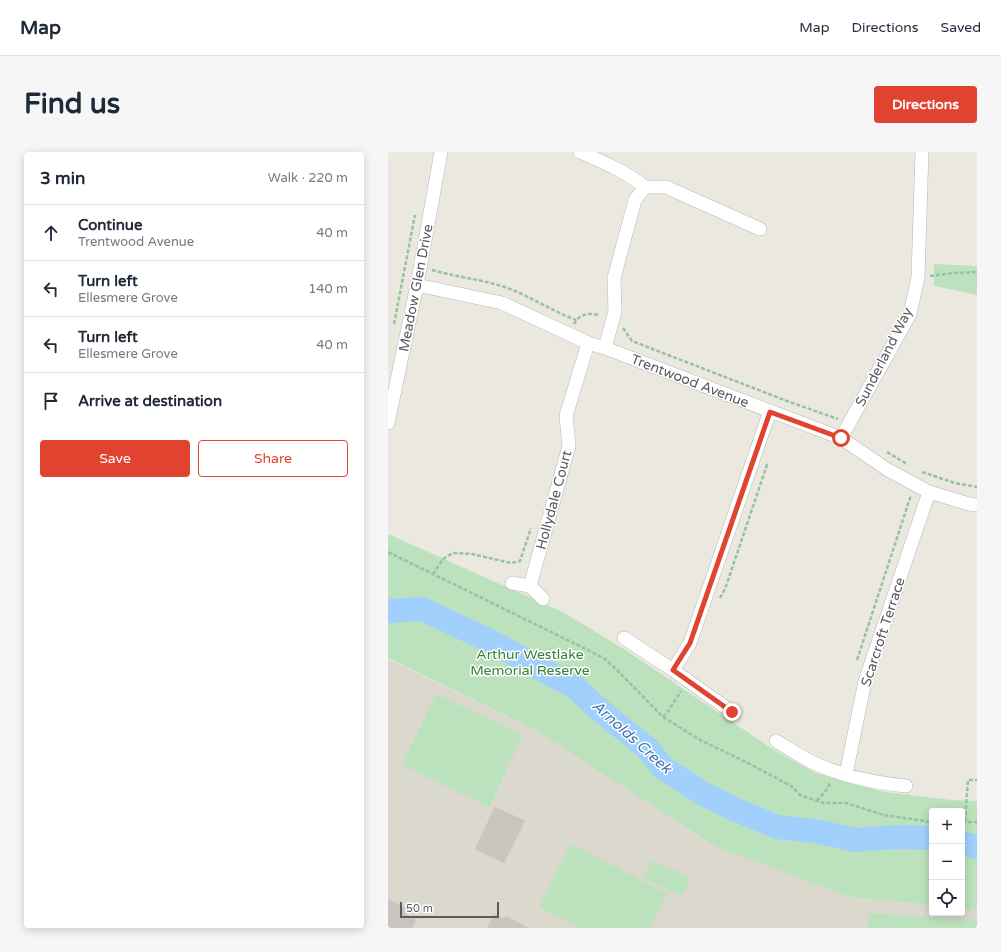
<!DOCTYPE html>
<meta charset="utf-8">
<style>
:root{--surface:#fff;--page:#f6f6f7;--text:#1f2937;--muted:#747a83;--line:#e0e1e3;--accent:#e14330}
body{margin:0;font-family:"Varela Round",sans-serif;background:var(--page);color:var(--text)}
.controls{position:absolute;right:12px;bottom:12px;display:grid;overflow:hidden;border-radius:4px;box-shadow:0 2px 10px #0003}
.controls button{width:36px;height:36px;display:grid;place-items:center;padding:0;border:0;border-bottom:1px solid var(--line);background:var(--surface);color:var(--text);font:20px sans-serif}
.scale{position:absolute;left:12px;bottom:10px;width:99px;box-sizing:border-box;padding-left:4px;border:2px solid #585c60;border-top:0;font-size:11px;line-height:14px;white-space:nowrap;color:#585c60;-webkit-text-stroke:3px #fff;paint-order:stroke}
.stop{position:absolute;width:12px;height:12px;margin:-9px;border:3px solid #e14330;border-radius:50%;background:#fff}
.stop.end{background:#e14330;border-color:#fff;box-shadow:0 1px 4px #0008}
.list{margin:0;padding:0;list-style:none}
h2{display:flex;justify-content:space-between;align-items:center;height:52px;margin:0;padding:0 16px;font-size:17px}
h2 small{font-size:13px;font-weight:400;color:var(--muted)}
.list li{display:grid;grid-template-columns:26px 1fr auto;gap:12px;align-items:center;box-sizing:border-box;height:56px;padding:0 16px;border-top:1px solid var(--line)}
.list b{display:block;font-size:15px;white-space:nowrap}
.list p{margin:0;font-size:13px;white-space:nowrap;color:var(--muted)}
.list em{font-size:13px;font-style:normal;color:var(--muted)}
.actions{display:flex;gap:8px;padding:12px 16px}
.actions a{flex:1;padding:9px 0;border:1px solid var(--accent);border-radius:4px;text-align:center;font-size:14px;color:var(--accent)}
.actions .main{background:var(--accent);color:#fff}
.icon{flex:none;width:22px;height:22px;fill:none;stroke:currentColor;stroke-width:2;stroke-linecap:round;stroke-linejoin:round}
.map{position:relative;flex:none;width:589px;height:776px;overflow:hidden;border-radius:4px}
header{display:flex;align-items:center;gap:24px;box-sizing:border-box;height:56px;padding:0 20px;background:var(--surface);border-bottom:1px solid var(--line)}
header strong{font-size:19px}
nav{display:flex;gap:22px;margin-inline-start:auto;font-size:14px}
.intro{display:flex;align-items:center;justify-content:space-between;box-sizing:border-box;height:96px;padding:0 24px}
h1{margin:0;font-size:28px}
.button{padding:10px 18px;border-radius:4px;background:var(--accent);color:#fff;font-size:14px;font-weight:700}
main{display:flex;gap:24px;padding:0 24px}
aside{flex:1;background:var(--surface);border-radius:4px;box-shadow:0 2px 10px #0003}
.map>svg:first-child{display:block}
.education{fill:#dbd8ce}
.green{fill:#bce2bd}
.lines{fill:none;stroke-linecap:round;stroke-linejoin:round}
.river{stroke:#a0d0fb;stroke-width:24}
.building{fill:#c8c5bf;stroke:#cfcabe}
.minor-casing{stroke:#b5b7bc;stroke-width:14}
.path{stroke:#96c2a4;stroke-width:2.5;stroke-dasharray:4 2;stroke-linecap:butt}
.minor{stroke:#fff;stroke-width:13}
.route{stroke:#e14330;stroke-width:5}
.labels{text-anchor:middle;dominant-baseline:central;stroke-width:3;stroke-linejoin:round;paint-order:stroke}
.street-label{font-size:14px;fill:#585c60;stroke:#fff}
.park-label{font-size:14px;fill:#37803d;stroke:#fff}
.water-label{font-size:15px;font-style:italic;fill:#4176b3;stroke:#fff}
</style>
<header>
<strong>Map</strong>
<nav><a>Map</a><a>Directions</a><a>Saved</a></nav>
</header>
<div class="intro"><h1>Find us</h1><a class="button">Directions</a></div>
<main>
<aside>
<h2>3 min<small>Walk · 220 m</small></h2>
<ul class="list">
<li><svg class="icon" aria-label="ahead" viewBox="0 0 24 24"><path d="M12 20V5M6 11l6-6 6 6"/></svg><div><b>Continue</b><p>Trentwood Avenue</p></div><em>40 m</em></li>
<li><svg class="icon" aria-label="left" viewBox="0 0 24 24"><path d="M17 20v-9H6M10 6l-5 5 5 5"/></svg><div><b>Turn left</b><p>Ellesmere Grove</p></div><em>140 m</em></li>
<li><svg class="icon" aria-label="left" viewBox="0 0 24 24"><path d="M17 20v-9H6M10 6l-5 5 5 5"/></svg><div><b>Turn left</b><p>Ellesmere Grove</p></div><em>40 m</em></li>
<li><svg class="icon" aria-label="arrive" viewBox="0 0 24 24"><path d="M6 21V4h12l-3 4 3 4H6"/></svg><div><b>Arrive at destination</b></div></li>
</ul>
<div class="actions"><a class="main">Save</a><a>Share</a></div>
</aside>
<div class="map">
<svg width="589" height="776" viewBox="0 0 589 776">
<rect width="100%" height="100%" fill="#ebe9df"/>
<path class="education" d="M0,507L146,577L462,745L544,753V761H574V756L589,758V776H0Z"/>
<path class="green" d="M546,112L589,114V143L546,134Z
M0,382L175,460L239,499L389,600L428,621L496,640L563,648L589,649V758L574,756V659H544V753L462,745L329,695L146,577L0,506Z
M48,542L135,583L101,655L14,613Z
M183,692L279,741L262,776H193L151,755Z
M264,708L303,726L294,744L255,726Z
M481,761L589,769V776H480Z"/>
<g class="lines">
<path class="river" d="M0,459L34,457L102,489L188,536L208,555L260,597L275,616L316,642L346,657L389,675L427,679L467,688L509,685L544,686
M574,691L589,695"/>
</g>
<path class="building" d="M107,655L137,669L116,711L87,697Z
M0,747L20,757L18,762L28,768L24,776H0Z
M106,762L116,767L118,764L140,776H99Z"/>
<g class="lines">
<g class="minor-casing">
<path id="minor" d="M192,0C215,10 237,19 257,35
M29,133L114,151L200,191L217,196L453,286L500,318L541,340L581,352L589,353
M217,196L227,159L226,126L247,48L257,35H278L372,77
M0,271L29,133L53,0
M453,286L522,162L530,125L534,0
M124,431L142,434L155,447
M142,434L181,294L178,264L200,191
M236,486L285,518L344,560
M285,518L302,491L382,259
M388,589C401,597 413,605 426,611C454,624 488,631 518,634
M458,622L477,529L541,340"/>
</g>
<path class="path" d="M44,118C72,126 101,128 127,139C148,148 167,160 188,168
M542,124L567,121L589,120
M6,172L27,63
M186,172C192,161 201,161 212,163
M235,176L244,189L399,249L450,267
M499,300L519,312
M534,320L567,331L589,335
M0,400L204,500L217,507L230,519L275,565L312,588L360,611L403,634L412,643L436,651H458L496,663L544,670
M45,422L55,407L65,401L84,402L123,411L132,409L143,376
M332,446L337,437L380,310
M469,508L523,343
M275,565L281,558L293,539
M429,649L440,636L442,630
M577,669L580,628H589
M574,670H589"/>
<use href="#minor" class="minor"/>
</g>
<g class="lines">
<path class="route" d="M344,560L285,518L302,491L382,260L453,286"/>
</g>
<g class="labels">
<g class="street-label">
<text transform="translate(28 136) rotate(-79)">Meadow Glen Drive</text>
<text transform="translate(496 205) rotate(-63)">Sunderland Way</text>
<text transform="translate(302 229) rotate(21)">Trentwood Avenue</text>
<text transform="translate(166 348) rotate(-75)">Hollydale Court</text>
<text transform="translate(495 480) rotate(-72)">Scarcroft Terrace</text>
</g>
<g class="park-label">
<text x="142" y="502">Arthur Westlake<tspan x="142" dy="16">Memorial Reserve</tspan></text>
</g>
<g class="water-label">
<text transform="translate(244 585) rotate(42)">Arnolds Creek</text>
</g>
</g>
</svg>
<div class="controls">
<button>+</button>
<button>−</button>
<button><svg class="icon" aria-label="locate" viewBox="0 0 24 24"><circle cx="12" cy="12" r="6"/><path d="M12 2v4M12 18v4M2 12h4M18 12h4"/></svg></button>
</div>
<div class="scale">50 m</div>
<div class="stop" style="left:453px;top:286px"></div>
<div class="stop end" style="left:344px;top:560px"></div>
</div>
</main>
